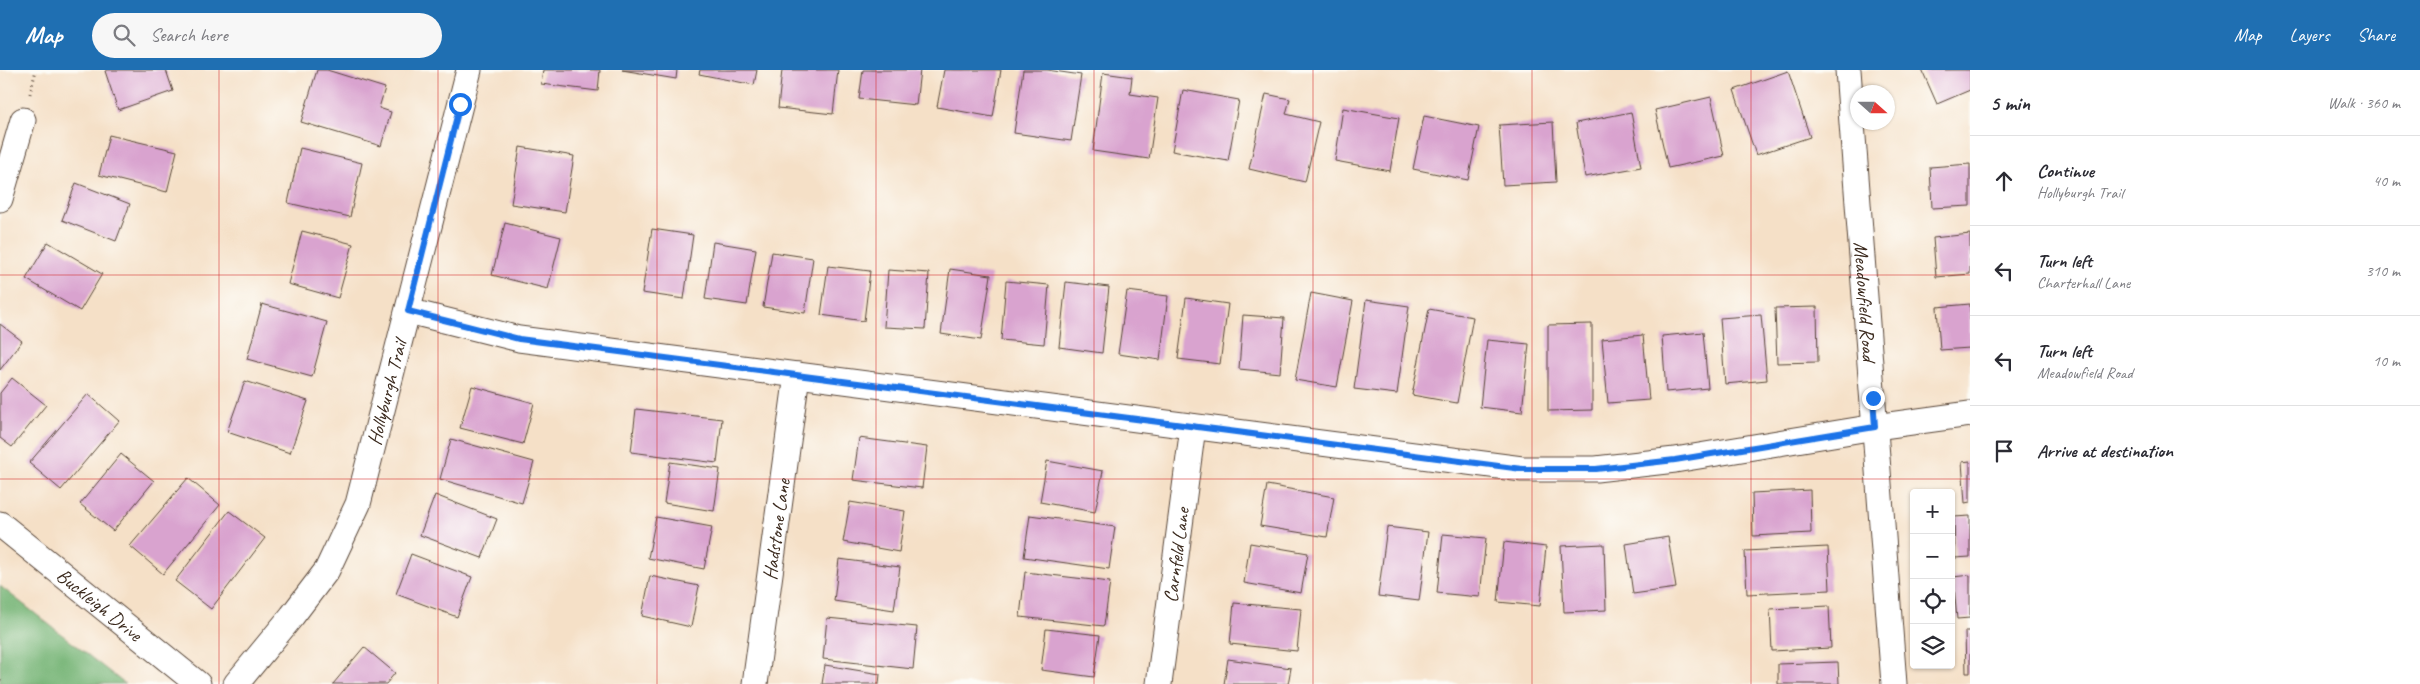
<!DOCTYPE html>
<meta charset="utf-8">
<style>
:root{--surface:#fff;--page:#f7f7f7;--text:#2b2b33;--muted:#7c7c81;--line:#e1e1e2;--accent:#1f6fb2}
body{margin:0;font-family:Caveat,sans-serif;background:var(--page);color:var(--text)}
.controls{position:absolute;right:15px;bottom:15px;display:grid;overflow:hidden;border-radius:5px;box-shadow:0 1px 4px #0004}
.controls button{width:45px;height:45px;display:grid;place-items:center;padding:0;border:0;border-bottom:1px solid var(--line);background:var(--surface);color:var(--text);font:25px sans-serif}
.compass{position:absolute;left:1850px;top:15px;width:45px;height:45px;border-radius:50%;background:var(--surface);box-shadow:0 1px 4px #0004;rotate:111deg}
.stop{position:absolute;width:15px;height:15px;margin:-11px;border:4px solid #1a73e8;border-radius:50%;background:#fff}
.stop.end{background:#1a73e8;border-color:#fff;box-shadow:0 1px 5px #0008}
.list{margin:0;padding:0;list-style:none}
h2{display:flex;justify-content:space-between;align-items:center;height:65px;margin:0;padding:0 20px;font-size:21px}
h2 small{font-size:16px;font-weight:400;color:var(--muted)}
.list li{display:grid;grid-template-columns:32px 1fr auto;gap:15px;align-items:center;box-sizing:border-box;height:90px;padding:0 20px;border-top:1px solid var(--line)}
.list b{display:block;font-size:19px;white-space:nowrap}
.list p{margin:0;font-size:16px;white-space:nowrap;color:var(--muted)}
.list em{font-size:16px;font-style:normal;color:var(--muted)}
.icon{flex:none;width:28px;height:28px;fill:none;stroke:currentColor;stroke-width:2;stroke-linecap:round;stroke-linejoin:round}
.map{position:relative;flex:none;width:1970px;height:614px;overflow:hidden}
header{display:flex;align-items:center;gap:30px;box-sizing:border-box;height:70px;padding:0 25px;background:var(--accent);color:#fff}
header strong{font-size:24px}
nav{display:flex;gap:28px;margin-inline-start:auto;font-size:18px}
.search{width:350px;height:45px;background:var(--page);display:flex;align-items:center;gap:12px;box-sizing:border-box;padding:0 18px;border-radius:28px;color:var(--muted);font-size:19px}
main{display:flex}
aside{flex:1;background:var(--surface)}
.map>svg:first-child{display:block}
.forest{fill:#78b678;stroke:#5a704b}
.building{fill:#d9a3cf}
.lines{fill:none;stroke-linecap:round;stroke-linejoin:round}
.street-casing{stroke:#574537;stroke-width:27}
.path{stroke:#574537;stroke-width:3;stroke-dasharray:1 4;stroke-linecap:butt}
.street{stroke:#fff;stroke-width:25}
.route{stroke:#1a73e8;stroke-width:6}
.grid{fill:none;stroke:#d62828;stroke-width:1;stroke-opacity:0.55}
.labels{text-anchor:middle;dominant-baseline:central;stroke-width:4;stroke-linejoin:round;paint-order:stroke}
.street-label{font-size:20px;fill:#3b2a1e;stroke:#fdfcf7}
</style>
<header>
<strong>Map</strong>
<div class="search"><svg class="icon" aria-label="search" viewBox="0 0 24 24"><circle cx="10" cy="10" r="6"/><path d="M15 15l6 6"/></svg>Search here</div>
<nav><a>Map</a><a>Layers</a><a>Share</a></nav>
</header>
<main>
<div class="map">
<svg width="1970" height="614" viewBox="0 0 1970 614">
<rect width="100%" height="100%" fill="#fdfcf7"/>
<filter id="ink" filterUnits="userSpaceOnUse"><feTurbulence type="fractalNoise" baseFrequency=".02" numOctaves="2"/><feDisplacementMap in="SourceGraphic" scale="10" xChannelSelector="R" yChannelSelector="G"/><feConvolveMatrix kernelMatrix="1 2 1 2 8 2 1 2 1" color-interpolation-filters="sRGB"/></filter>
<filter id="wash" filterUnits="userSpaceOnUse"><feTurbulence type="fractalNoise" baseFrequency=".0096" numOctaves="4" result="noise"/><feDisplacementMap in="SourceGraphic" scale="20" xChannelSelector="R" yChannelSelector="G"/><feGaussianBlur stdDeviation="1.12" result="paint"/><feColorMatrix in="noise" values="0 0 0 0 0 0 0 0 0 0 0 0 0 0 0 0 0 1.4 0 .05"/><feComposite in="paint" operator="in"/></filter>
<g filter="url(#wash)">
<rect width="100%" height="100%" fill="#f5e0c7"/>
<path class="forest" d="M0,516L125,614H0Z"/>
<g id="blocks">
<path class="building" d="M108,0H166L173,21L118,40L105,1Z
M317,0H327L385,18L379,38L391,42L381,76L301,52Z
M543,0H600L598,21L541,14Z
M622,0H677L676,9Z
M700,0H757L754,15L699,4Z
M782,0H838L833,44L778,38Z
M863,0H920L916,35L859,29Z
M944,0H1001L993,47L937,37Z
M1023,0H1047L1081,5L1071,71L1014,63Z
M1922,0H1970V20L1937,34Z
M1788,1L1810,67L1756,85L1734,20Z
M1103,3L1132,7L1130,24L1158,28L1149,89L1093,81Z
M1183,20L1239,30L1228,91L1172,81Z
M1266,24L1290,29L1286,44L1319,52L1305,112L1249,99Z
M1711,27L1724,86L1668,98L1655,40Z
M1343,38L1399,48L1390,101L1335,91Z
M1631,42L1641,97L1585,107L1576,53Z
M1424,46L1479,57L1468,110L1413,99Z
M1553,52L1556,112L1503,115L1499,55Z
M109,65L177,81L167,122L99,105Z
M520,77L574,86L565,142L511,134Z
M300,78L362,93L350,147L288,133Z
M1970,94V136L1932,138L1930,97Z
M76,113L130,134L116,171L62,150Z
M505,153L561,167L548,219L492,205Z
M652,159L693,165L684,229L642,223Z
M302,161L353,174L338,228L288,214Z
M1970,164V204L1936,207L1933,168Z
M48,172L102,204L80,241L26,209Z
M713,172L756,179L747,235L705,229Z
M772,182L813,188L805,243L763,237Z
M828,196L870,201L864,251L821,245Z
M950,199L991,205L981,270L941,264Z
M888,200L929,203L925,259L884,257Z
M1006,211L1049,215L1044,274L1001,270Z
M1066,212L1109,217L1102,283L1059,277Z
M1127,221L1168,226L1160,290L1118,284Z
M1311,223L1353,231L1337,317L1295,310Z
M1186,228L1228,234L1220,294L1178,289Z
M1366,230L1409,236L1397,324L1354,319Z
M262,234L327,252L312,307L247,289Z
M1970,234V278L1940,280L1937,237Z
M1817,237L1818,292L1777,293L1775,238Z
M1429,239L1473,247L1457,333L1412,325Z
M1243,245L1284,248L1280,303L1239,299Z
M1761,245L1767,310L1725,314L1720,248Z
M0,254L22,271L0,300Z
M1592,254V340L1548,341V255Z
M1703,262L1708,318L1666,322L1662,266Z
M1643,265L1649,330L1608,333L1602,269Z
M1487,270L1529,274L1522,342L1480,337Z
M12,308L46,335L12,377L0,368V323Z
M245,311L308,331L290,383L227,362Z
M472,316L534,333L523,374L460,358Z
M88,324L119,351L61,420L29,393Z
M636,339L722,349L717,393L631,382Z
M859,368L927,377L922,418L853,410Z
M451,369L534,392L522,433L440,409Z
M121,384L154,411L113,461L80,434Z
M1047,391L1103,401L1095,442L1040,432Z
M1970,391V432L1965,433L1962,392Z
M670,392L720,399L714,441L664,433Z
M188,408L220,435L163,504L130,476Z
M1267,415L1334,427L1327,467L1260,456Z
M1810,420L1811,463L1753,466L1752,423Z
M435,425L497,449L482,488L420,465Z
M850,432L905,441L899,482L843,472Z
M229,441L265,468L211,539L175,511Z
M1030,445L1115,457L1109,499L1024,487Z
M1970,446V487L1955,488L1954,447Z
M656,447L712,457L704,499L648,488Z
M1387,457L1428,462L1419,531L1378,526Z
M1443,464L1486,468L1480,527L1437,523Z
M1668,467L1676,518L1633,524L1626,474Z
M1504,472L1546,477L1540,536L1498,532Z
M1250,473L1308,483L1301,523L1244,513Z
M1604,474L1606,540L1564,542L1561,476Z
M1828,477L1830,520L1747,524L1745,481Z
M411,484L472,507L457,547L396,524Z
M839,489L900,497L894,540L834,531Z
M1025,502L1110,512L1104,556L1020,547Z
M1970,505V548L1957,549L1953,507Z
M650,506L699,516L691,557L642,546Z
M1234,533L1301,539L1297,581L1230,574Z
M1829,536L1831,578L1772,581L1770,539Z
M827,548L917,557L913,599L823,589Z
M1046,559L1100,565L1094,607L1041,600Z
M1965,561H1970V603H1966Z
M364,577L395,603L386,614H333Z
M1228,589L1291,598L1288,614H1224Z
M1838,592L1839,614H1778V594Z
M825,595L880,604L879,614H822Z"/>
</g>
</g>
<g filter="url(#ink)">
<use href="#blocks" fill-opacity="0" stroke="#574537" stroke-width="1"/>
<g class="lines">
<g class="street-casing">
<g id="street">
<path id="s1" d="M1848,0L1894,614"/>
<path d="M0,129L23,50"/>
<path d="M408,241L519,269L1522,399H1596L1675,390L1875,357L1970,344"/>
<path id="s2" d="M0,454L198,614"/>
<path id="s3" d="M236,614L292,546L327,500L358,434L469,0"/>
<path id="s4" d="M755,614L797,305"/>
<path id="s5" d="M1159,614L1193,357"/>
</g>
</g>
<path class="path" d="M30,24L36,0
M0,611L3,614"/>
<use href="#street" class="street"/>
</g>
</g>
<g class="lines" filter="url(#ink)">
<path class="route" d="M460,34L408,241L519,269L1522,399H1596L1675,390L1875,357L1873,328"/>
</g>
<path class="grid" d="M219,0V614M438,0V614M657,0V614M876,0V614M1094,0V614M1313,0V614M1532,0V614M1751,0V614M0,205H1970M0,409H1970"/>
<g class="labels">
<g class="street-label">
<text stroke="none"><textPath href="#s1" startOffset="232">Meadowfield Road</textPath></text>
<text stroke="none"><textPath href="#s3" startOffset="334">Hollyburgh Trail</textPath></text>
<text stroke="none"><textPath href="#s4" startOffset="156">Hadstone Lane</textPath></text>
<text stroke="none"><textPath href="#s5" startOffset="130">Carnfeld Lane</textPath></text>
<text stroke="none"><textPath href="#s2" startOffset="128">Buckleigh Drive</textPath></text>
</g>
</g>
</svg>
<div class="controls">
<button>+</button>
<button>−</button>
<button><svg class="icon" aria-label="locate" viewBox="0 0 24 24"><circle cx="12" cy="12" r="6"/><path d="M12 2v4M12 18v4M2 12h4M18 12h4"/></svg></button>
<button><svg class="icon" aria-label="layers" viewBox="0 0 24 24"><path d="M12 4l9 5-9 5-9-5zM3 14l9 5 9-5"/></svg></button>
</div>
<svg class="compass" viewBox="-18 -18 36 36"><path d="M0-13l5 13h-10z" fill="#e53935"/><path d="M0 13l5-13h-10z" fill="#7c7c81"/></svg>
<div class="stop" style="left:460px;top:34px"></div>
<div class="stop end" style="left:1873px;top:328px"></div>
</div>
<aside>
<h2>5 min<small>Walk · 360 m</small></h2>
<ul class="list">
<li><svg class="icon" aria-label="ahead" viewBox="0 0 24 24"><path d="M12 20V5M6 11l6-6 6 6"/></svg><div><b>Continue</b><p>Hollyburgh Trail</p></div><em>40 m</em></li>
<li><svg class="icon" aria-label="left" viewBox="0 0 24 24"><path d="M17 20v-9H6M10 6l-5 5 5 5"/></svg><div><b>Turn left</b><p>Charterhall Lane</p></div><em>310 m</em></li>
<li><svg class="icon" aria-label="left" viewBox="0 0 24 24"><path d="M17 20v-9H6M10 6l-5 5 5 5"/></svg><div><b>Turn left</b><p>Meadowfield Road</p></div><em>10 m</em></li>
<li><svg class="icon" aria-label="arrive" viewBox="0 0 24 24"><path d="M6 21V4h12l-3 4 3 4H6"/></svg><div><b>Arrive at destination</b></div></li>
</ul>
</aside>
</main>
